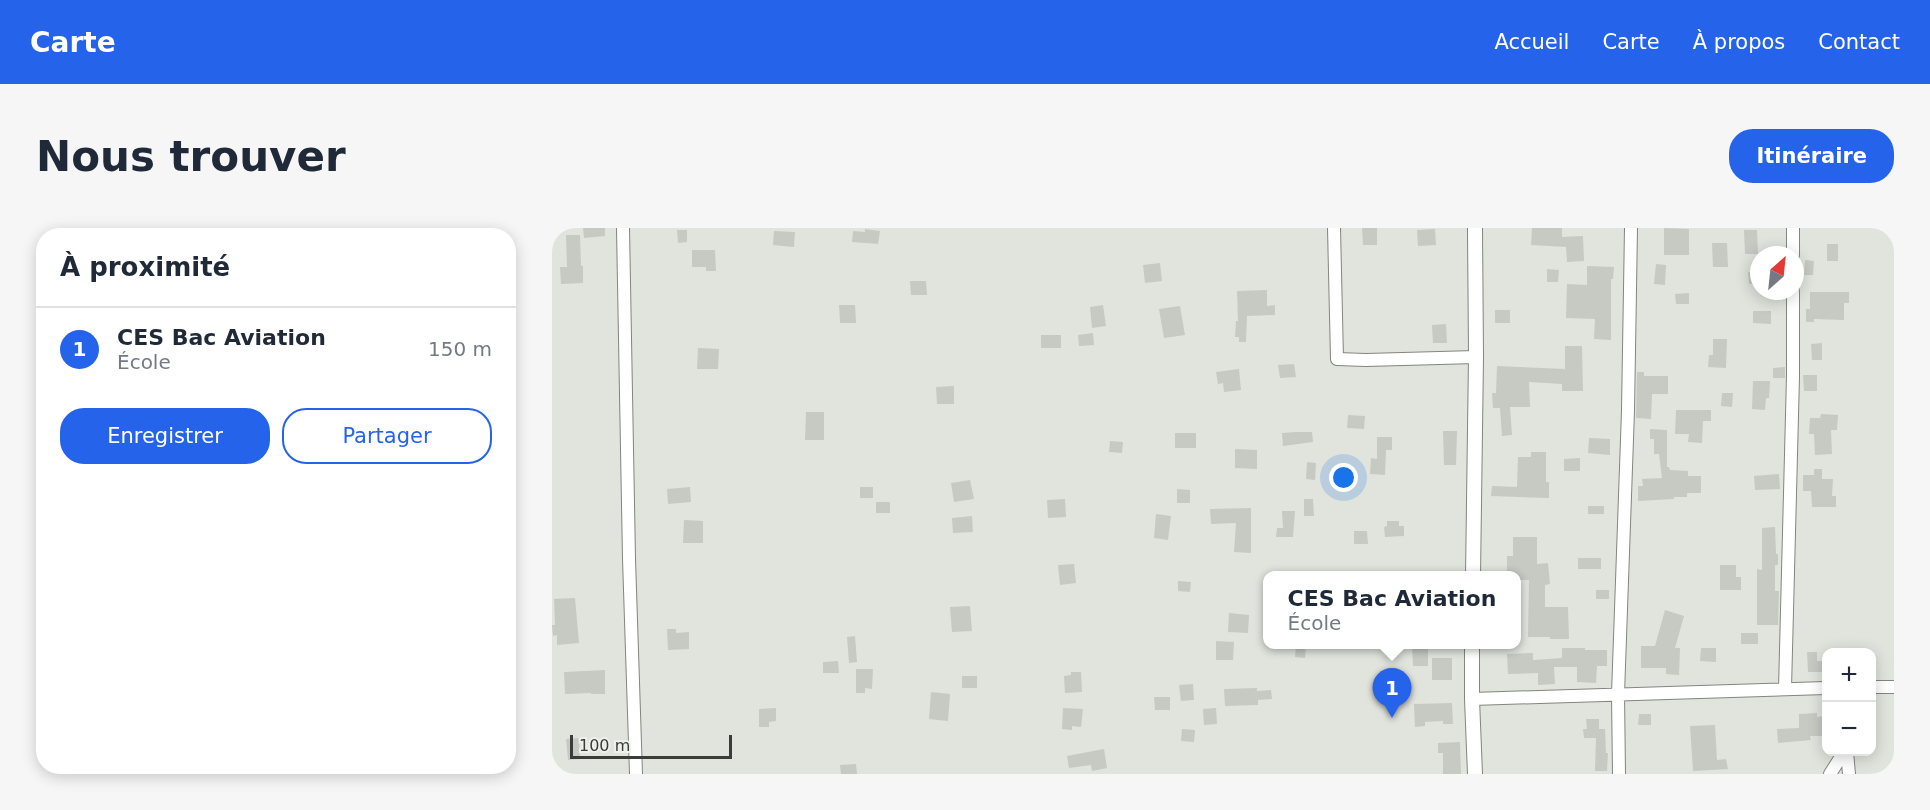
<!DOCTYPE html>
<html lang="fr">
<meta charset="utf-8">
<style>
:root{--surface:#fff;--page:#f6f6f7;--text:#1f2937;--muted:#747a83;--line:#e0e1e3;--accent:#2563eb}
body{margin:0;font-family:"DejaVu Sans",sans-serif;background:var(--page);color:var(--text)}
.controls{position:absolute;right:18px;bottom:18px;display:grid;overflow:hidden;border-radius:12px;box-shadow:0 3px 15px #0003}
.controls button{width:54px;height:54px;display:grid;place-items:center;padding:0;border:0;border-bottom:2px solid var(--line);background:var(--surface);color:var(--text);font:30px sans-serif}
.compass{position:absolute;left:1198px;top:18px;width:54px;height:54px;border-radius:50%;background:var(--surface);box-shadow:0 3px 15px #0003;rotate:27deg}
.scale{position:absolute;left:18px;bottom:15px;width:162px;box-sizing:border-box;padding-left:6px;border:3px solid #3b3c3a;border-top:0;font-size:16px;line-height:21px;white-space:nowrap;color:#3b3c3a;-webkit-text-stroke:4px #eef1ea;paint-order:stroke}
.you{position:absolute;left:792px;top:250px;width:21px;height:21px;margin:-15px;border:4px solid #fff;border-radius:50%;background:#1a73e8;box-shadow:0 0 0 9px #1a73e833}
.badge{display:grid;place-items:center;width:39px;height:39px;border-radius:50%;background:var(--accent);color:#fff;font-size:20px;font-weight:700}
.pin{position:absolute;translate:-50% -50px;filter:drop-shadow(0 2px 3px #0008)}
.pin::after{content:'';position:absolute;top:32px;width:21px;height:18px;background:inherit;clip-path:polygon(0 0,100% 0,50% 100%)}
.popup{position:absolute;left:711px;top:343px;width:258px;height:78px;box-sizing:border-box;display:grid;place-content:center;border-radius:12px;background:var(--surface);filter:drop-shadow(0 2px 4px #0005);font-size:20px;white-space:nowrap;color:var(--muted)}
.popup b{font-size:22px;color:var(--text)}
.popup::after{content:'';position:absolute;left:50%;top:100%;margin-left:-12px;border:12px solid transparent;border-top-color:var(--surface)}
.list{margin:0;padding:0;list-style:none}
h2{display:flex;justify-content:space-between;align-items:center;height:78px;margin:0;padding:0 24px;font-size:26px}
h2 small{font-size:20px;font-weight:400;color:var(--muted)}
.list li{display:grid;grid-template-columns:39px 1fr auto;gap:18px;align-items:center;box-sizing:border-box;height:84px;padding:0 24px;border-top:2px solid var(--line)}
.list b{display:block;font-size:22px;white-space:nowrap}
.list p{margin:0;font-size:20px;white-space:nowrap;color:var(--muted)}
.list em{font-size:20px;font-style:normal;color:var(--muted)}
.actions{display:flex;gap:12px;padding:18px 24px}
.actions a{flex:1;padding:14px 0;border:2px solid var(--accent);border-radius:24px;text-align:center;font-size:21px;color:var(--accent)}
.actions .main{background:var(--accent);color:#fff}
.map{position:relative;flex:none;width:1342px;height:546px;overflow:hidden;border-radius:24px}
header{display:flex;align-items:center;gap:36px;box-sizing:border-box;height:84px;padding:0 30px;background:var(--accent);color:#fff}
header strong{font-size:28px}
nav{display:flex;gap:33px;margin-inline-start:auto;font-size:21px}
.intro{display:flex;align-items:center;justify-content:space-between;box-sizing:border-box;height:144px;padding:0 36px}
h1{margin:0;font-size:42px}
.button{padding:15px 27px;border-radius:24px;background:var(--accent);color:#fff;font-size:21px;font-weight:700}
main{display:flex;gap:36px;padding:0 36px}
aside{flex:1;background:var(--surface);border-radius:24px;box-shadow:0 3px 15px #0003}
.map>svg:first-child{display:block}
.building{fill:#c7c9c3}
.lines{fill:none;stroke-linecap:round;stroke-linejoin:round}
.minor-casing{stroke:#83857f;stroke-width:14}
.tertiary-casing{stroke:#83857f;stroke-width:16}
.minor{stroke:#fff;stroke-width:12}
.tertiary{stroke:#fff;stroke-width:14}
</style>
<header>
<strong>Carte</strong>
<nav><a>Accueil</a><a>Carte</a><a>À propos</a><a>Contact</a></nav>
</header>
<div class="intro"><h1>Nous trouver</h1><a class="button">Itinéraire</a></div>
<main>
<aside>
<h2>À proximité<small></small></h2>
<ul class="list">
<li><span class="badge">1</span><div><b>CES Bac Aviation</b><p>École</p></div><em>150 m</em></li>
</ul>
<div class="actions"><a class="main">Enregistrer</a><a>Partager</a></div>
</aside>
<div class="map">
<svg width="1342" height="546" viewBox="0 0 1342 546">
<rect width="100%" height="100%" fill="#e1e4dd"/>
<path class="building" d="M31,0H53V8L32,10Z
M810,0H825V17H811Z
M980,0H1010V9L1031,8L1032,33L1015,34L1014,19L979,17Z
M1112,0L1137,1V27H1112Z
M313,1L328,3L326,16L300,14L301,3L313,4Z
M883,1L884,17L866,18L865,2Z
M125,2H135V14L126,15Z
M1192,2H1205L1206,26H1193Z
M222,3L243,4L242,19L221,17Z
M14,7H28L29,38H31V55L9,56L8,39H15Z
M1160,15H1175L1176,39H1161Z
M1275,16H1286V33H1275Z
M140,22H163L164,43H154V39H140Z
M1253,32L1262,33L1261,47H1252Z
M608,35L610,53L593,55L591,37Z
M1104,36L1114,37L1113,57L1102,56Z
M1035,38L1062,39L1061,51H1059V112L1042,111L1043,91L1014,90L1015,56L1035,57Z
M995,41L1007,42L1006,54H995Z
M1196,44H1207V55L1197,56Z
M358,53H374L375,67H359Z
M715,62V78L723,77V87L695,88L694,114H687V109H683L684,93H686L685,63Z
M1258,64H1297V75H1292V92L1262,91V94H1254V81H1258Z
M1137,65V76H1124L1123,66Z
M287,77H303L304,95H288Z
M551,77L554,98L540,100L538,79Z
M628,78L633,107L612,110L607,81Z
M943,82H958V95H943Z
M1201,83H1219V96L1201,95Z
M894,96L895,115H881L880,97Z
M541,105L542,117L527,118L526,107Z
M489,107H509V120H489Z
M1161,111H1175L1174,140L1156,139L1157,127H1161Z
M1270,115V132H1260L1259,116Z
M1013,118H1030L1031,163H1010V156L977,154L978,179H958L960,207L950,208L948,180H941L940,165H944L945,138L1013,141Z
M146,120L167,121L166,141H145Z
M742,136L744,149L728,150L726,137Z
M1233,139V150H1221V140Z
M687,141L689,162L672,164L671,155L666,156L664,144Z
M1085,144H1092V148H1116V166H1100L1099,191L1084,190Z
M1251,147H1265V163H1252Z
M1201,153H1218L1217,170H1214L1213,182L1200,181Z
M402,158V176H385L384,159Z
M1170,165H1181L1180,179L1169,178Z
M1124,182H1159V193H1151L1150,215L1136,214L1137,206H1123Z
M254,184H272V212H253Z
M1269,186L1286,187L1285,202H1279L1280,226L1263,227L1262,206H1257L1258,190H1268Z
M796,187L813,188L812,201L795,200Z
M1098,201L1115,202V239H1117L1118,242L1136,243V248H1149V265H1135V269H1122V271L1086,273V258H1091L1090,251L1110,250L1107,226H1102V211H1098Z
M891,203H905L904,237H892Z
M744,204H760L761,214L731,218L730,205Z
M623,205H644V220H623Z
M825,209H840V222H834L833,247L818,246L819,230L825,231Z
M1037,210L1058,211V227L1036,225Z
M558,213L571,214L570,225L557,224Z
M683,221L705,222V241L683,240Z
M979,224H994V254H997V270L939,268L940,258L965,259L966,229H979Z
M1028,230V243H1012V231Z
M755,234L764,235L763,252L754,251Z
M1262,241H1270V251H1281L1280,268H1284V279H1260L1259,263H1251V247H1262Z
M1227,246L1228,261L1203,262L1202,248Z
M418,252L422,271L402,274L399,255Z
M138,259L139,274L116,276L115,261Z
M308,259H321V270H308Z
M625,261L638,262V275H625Z
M513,271L514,289L496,290L495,272Z
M752,271H761L762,288H752Z
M324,274H338V285H324Z
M1036,278H1052V286H1036Z
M699,280V325L682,324L684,295L659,296L658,281Z
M730,283H743L741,309H724L725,300H731Z
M604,286L619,288L616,312L602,310Z
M420,288L421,304L401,305L400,290Z
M132,292L151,293V315H131Z
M835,293H847V298H852V308L833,309L832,299L835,298Z
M1223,299L1224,326H1226V337H1223V363H1227L1226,397H1205V341L1210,342V300Z
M802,303H815L816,316H802Z
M961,309H985V336L996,335L998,356L993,357V379H1016L1017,411H998V409H976L977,352H964V348H955V328H961Z
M1026,330H1049V341H1026Z
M522,336L524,355L508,357L506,337Z
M1168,337H1184V349H1189V362H1168Z
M626,353L639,354L638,364L626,363Z
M1044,362H1057V371H1044Z
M23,370L27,415L5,417V407L1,408L0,397H3L2,371Z
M418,378L420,403L400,404L398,379Z
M1113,382L1132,388L1123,420H1128L1127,447L1114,446V440H1089V418H1103Z
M677,385L697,387L696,405L676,404Z
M115,401H124V405L137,404V421L116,422Z
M1189,405H1206V416H1189Z
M303,408L305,434L297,435L295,409Z
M664,413L682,414L681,432H664Z
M744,417H754L753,430L743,429Z
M860,417H876V438H861Z
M1010,420H1033V422H1055V438H1045L1044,455L1025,454V439H1002L1003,456L986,457V445L956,446L955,426L981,425V432L1010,430Z
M1149,420H1164V434L1148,433Z
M1255,424H1265V433H1275V444H1256Z
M880,430H900V452H880Z
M286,433L287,445H271V434Z
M304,441H321L320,461L313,460V465H304Z
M53,442V466H39V465L13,466L12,444Z
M519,444H529L530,464L513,465L512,448L519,447Z
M410,448H425V460H410Z
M641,456L642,472L629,473L627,457Z
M705,460V463L719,462L720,471L706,472V477L673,478L672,461Z
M379,464L398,466L396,493L377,491Z
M602,469H618V482H603Z
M900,475L901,496H891V493L873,494V498L863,499L862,476Z
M224,480V493L217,494V499H207V481Z
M511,480L531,481L529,499L520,498V502L510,501Z
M664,480L665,496L652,497L651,481Z
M1265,485V489L1271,488L1272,508H1258L1259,512L1226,515L1225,501L1247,500V486Z
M1087,486H1099V497H1086Z
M1034,491H1047V501H1053L1054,525H1056L1055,543H1043L1044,510H1032L1031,501H1035Z
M1163,497L1165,532L1174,531L1176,541L1141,543L1138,498Z
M630,501L643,502L642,514L629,513Z
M27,510L28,531L16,532L14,511Z
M908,514L909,546H891V525H886V515Z
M552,521L555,540L540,543L539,537L517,540L515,528Z
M304,536L305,546H289L288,537Z"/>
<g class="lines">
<g class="minor-casing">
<path id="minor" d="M71,0L77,331L84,546
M782,0L785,131L814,132L924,129
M1241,0V27
M1320,459H1342
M1233,461L1241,148V63
M920,471L1274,460
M1295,524L1297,546
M1067,546L1066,466L1076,183L1079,0
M1278,546L1292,524"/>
</g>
<g class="tertiary-casing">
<path id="tertiary" d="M921,348L924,129L923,0
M920,416V471L923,546"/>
</g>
<use href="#minor" class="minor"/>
<use href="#tertiary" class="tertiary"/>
</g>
</svg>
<div class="controls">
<button>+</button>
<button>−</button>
</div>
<svg class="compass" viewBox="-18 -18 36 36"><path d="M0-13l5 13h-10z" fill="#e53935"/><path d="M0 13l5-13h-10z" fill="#747a83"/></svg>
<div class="scale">100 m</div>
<div class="you"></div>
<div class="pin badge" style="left:840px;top:490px">1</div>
<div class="popup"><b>CES Bac Aviation</b>École</div>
</div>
</main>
